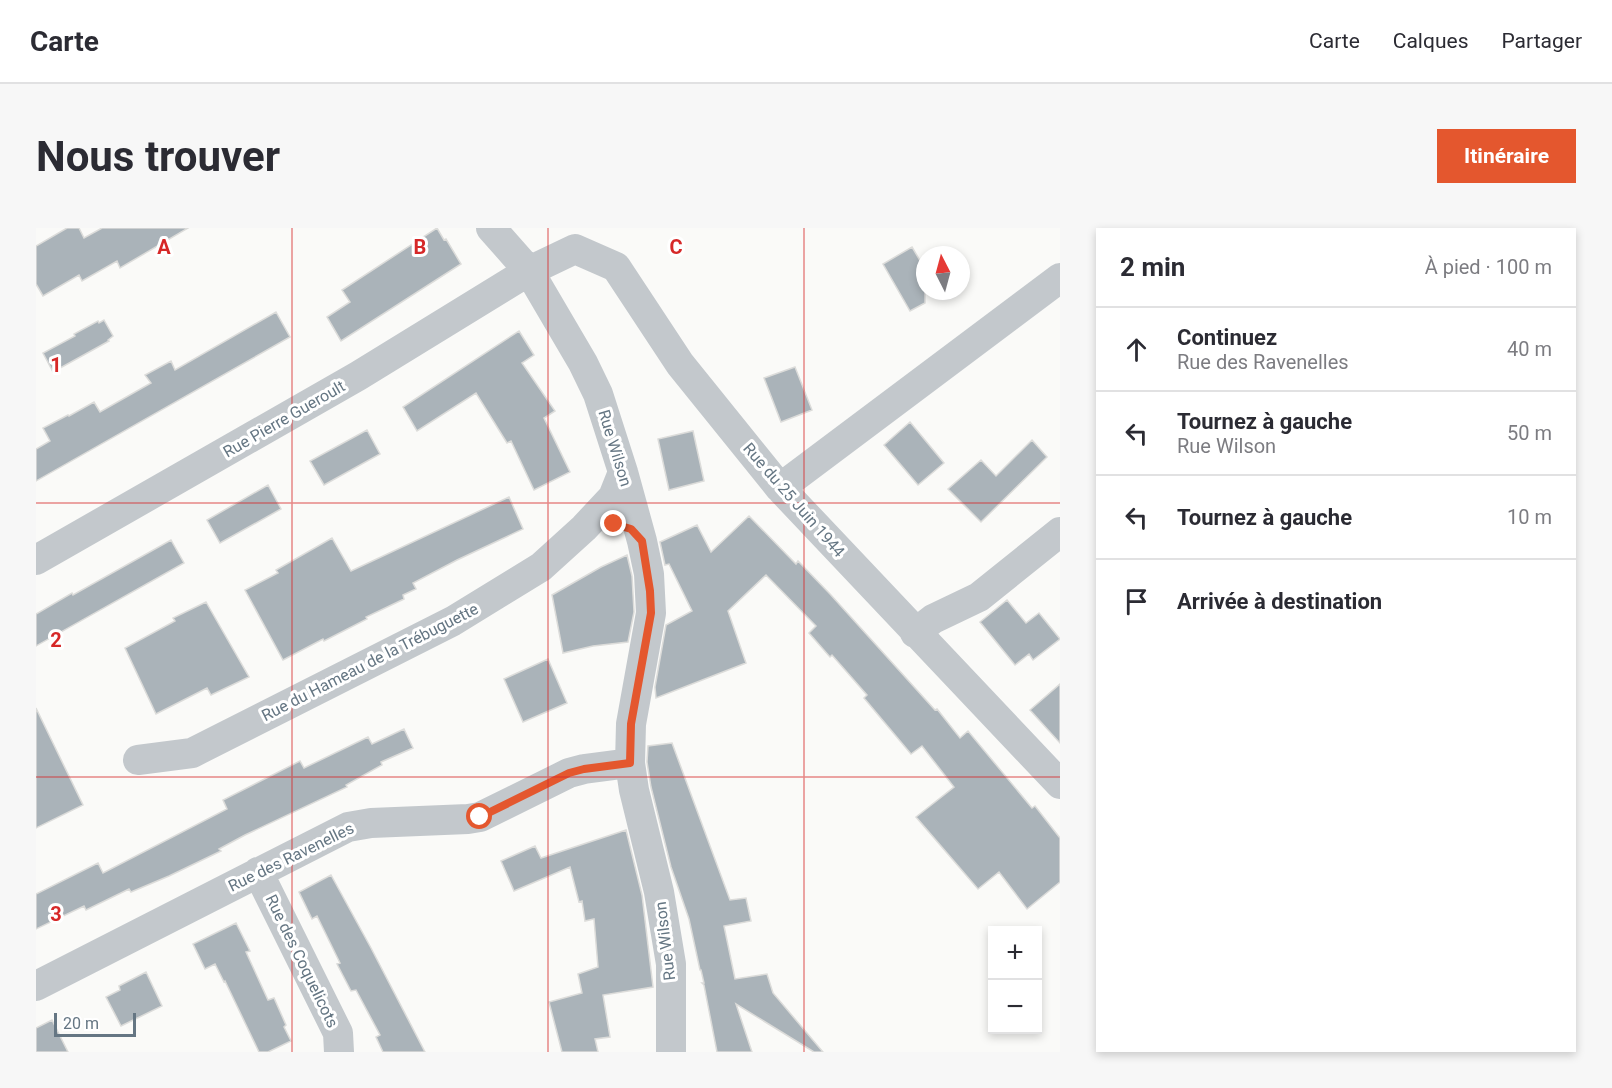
<!DOCTYPE html>
<html lang="fr">
<meta charset="utf-8">
<style>
:root{--surface:#fff;--page:#f7f7f7;--text:#2b2b33;--muted:#7c7c81;--line:#e1e1e2;--accent:#e4572e}
body{margin:0;font-family:Roboto,sans-serif;background:var(--page);color:var(--text)}
.controls{position:absolute;right:18px;bottom:18px;display:grid;overflow:hidden;border-radius:0px;box-shadow:0 3px 9px #0003}
.controls button{width:54px;height:54px;display:grid;place-items:center;padding:0;border:0;border-bottom:2px solid var(--line);background:var(--surface);color:var(--text);font:30px sans-serif}
.compass{position:absolute;left:880px;top:18px;width:54px;height:54px;border-radius:50%;background:var(--surface);box-shadow:0 3px 9px #0003;rotate:354deg}
.scale{position:absolute;left:18px;bottom:15px;width:82px;box-sizing:border-box;padding-left:6px;border:3px solid #657683;border-top:0;font-size:16px;line-height:21px;white-space:nowrap;color:#657683;-webkit-text-stroke:4px #fff;paint-order:stroke}
.stop{position:absolute;width:18px;height:18px;margin:-14px;border:4px solid #e4572e;border-radius:50%;background:#fff}
.stop.end{background:#e4572e;border-color:#fff;box-shadow:0 2px 6px #0008}
.list{margin:0;padding:0;list-style:none}
h2{display:flex;justify-content:space-between;align-items:center;height:78px;margin:0;padding:0 24px;font-size:26px}
h2 small{font-size:20px;font-weight:400;color:var(--muted)}
.list li{display:grid;grid-template-columns:39px 1fr auto;gap:18px;align-items:center;box-sizing:border-box;height:84px;padding:0 24px;border-top:2px solid var(--line)}
.list b{display:block;font-size:22px;white-space:nowrap}
.list p{margin:0;font-size:20px;white-space:nowrap;color:var(--muted)}
.list em{font-size:20px;font-style:normal;color:var(--muted)}
.icon{flex:none;width:33px;height:33px;fill:none;stroke:currentColor;stroke-width:2;stroke-linecap:round;stroke-linejoin:round}
.map{position:relative;flex:none;width:1024px;height:824px;overflow:hidden;border-radius:0px}
header{display:flex;align-items:center;gap:36px;box-sizing:border-box;height:84px;padding:0 30px;background:var(--surface);border-bottom:2px solid var(--line)}
header strong{font-size:28px}
nav{display:flex;gap:33px;margin-inline-start:auto;font-size:21px}
.intro{display:flex;align-items:center;justify-content:space-between;box-sizing:border-box;height:144px;padding:0 36px}
h1{margin:0;font-size:42px}
.button{padding:15px 27px;border-radius:0px;background:var(--accent);color:#fff;font-size:21px;font-weight:700}
main{display:flex;gap:36px;padding:0 36px}
aside{flex:1;background:var(--surface);border-radius:0px;box-shadow:0 3px 9px #0003}
.map>svg:first-child{display:block}
.building{fill:#aab3b9;stroke:#dcdcda;stroke-width:1.5}
.lines{fill:none;stroke-linecap:round;stroke-linejoin:round}
.street{stroke:#c3c8cc;stroke-width:30}
.route{stroke:#e4572e;stroke-width:8}
.grid{fill:none;stroke:#d62828;stroke-width:1.5;stroke-opacity:0.55}
.labels{text-anchor:middle;dominant-baseline:central;stroke-width:6;stroke-linejoin:round;paint-order:stroke}
.street-label{font-size:16px;fill:#657683;stroke:#fff}
.grid-label{font-size:20px;text-anchor:middle;font-weight:bold;fill:#d62828;stroke:#fff;stroke-width:6;stroke-linejoin:round;paint-order:stroke}
</style>
<header>
<strong>Carte</strong>
<nav><a>Carte</a><a>Calques</a><a>Partager</a></nav>
</header>
<div class="intro"><h1>Nous trouver</h1><a class="button">Itinéraire</a></div>
<main>
<div class="map">
<svg width="1024" height="824" viewBox="0 0 1024 824">
<rect width="100%" height="100%" fill="#fafaf8"/>
<path class="building" d="M31,0H43L48,10L66,0H152L84,40L81,33L46,53L43,47L7,68L0,56V18Z
M401,0L408,12L410,11L425,36L305,113L291,89L314,74L306,62Z
M876,19L889,41V75L874,83L847,36Z
M240,84L254,109L0,253V221L14,213L7,200L32,187L33,188L58,174L64,184L115,155L109,147L135,133L139,142Z
M68,92L77,108L72,112L73,113L17,144L7,125L39,108L38,106L62,93L63,95Z
M483,103L498,127L486,135L519,183L508,190L534,244L498,262L475,213L471,215L440,165L381,203L367,179Z
M759,139L776,182L745,194L728,150Z
M874,194L908,235L882,257L848,217Z
M331,202L344,226L288,257L274,233Z
M657,203L668,253L633,262L622,211Z
M996,212L1011,229L945,294L912,261L945,232L960,248Z
M232,257L245,281L184,315L171,292Z
M473,269L487,301L421,332L377,355L380,361L367,367L368,371L330,389L331,391L288,413L287,411L247,432L209,362L242,345L240,342L296,310L315,343Z
M713,288L760,336L762,333L794,366L899,482L901,481L924,510L932,503L996,580L999,578L1024,610V654L991,681L963,644L942,661L880,589L918,559L886,518L875,526L828,470L831,467L796,427L794,429L773,405L780,398L730,347L692,383L710,435L620,470L619,459L630,397L656,383L633,336L629,337L624,314L661,297L675,324Z
M135,312L148,335L0,418V386L36,365L37,367Z
M591,327L596,348L598,384L592,414L557,418L527,425L516,367L565,339Z
M971,372L990,395L1003,385L1024,411L997,432L993,426L979,437L944,394Z
M170,374L213,449L175,467L171,460L120,486L89,420L139,393L137,390Z
M512,431L531,475L487,494L468,451Z
M1024,456V515L994,482Z
M0,480L47,577L0,600Z
M368,501L377,520L345,534L346,537L310,557L311,559L209,607L183,621L185,623L133,648L95,664L93,661L50,682L48,678L0,701V666L62,635L67,645L191,581L187,572L264,533L268,540L332,509L336,516Z
M636,515L694,672L710,670L715,693L688,698L699,751L731,746L737,765L787,824H778L700,776L716,824H681L668,757L666,755H668L665,742H664L653,691L635,639L615,559L611,534L612,518Z
M590,602L606,667L617,759L567,767L574,809L559,811L562,824H526L513,774L546,765L542,746L562,739L558,691L549,693L546,673L543,674L534,639L478,663L465,633L499,618L505,630Z
M295,647L335,720L389,824H347L340,809L344,807L320,762L315,763L301,736L304,735L281,688L276,691L263,664Z
M200,695L214,723L210,724L232,772L238,770L250,797L248,799L255,813L232,824H223L189,753L188,754L179,736L169,741L157,716Z
M110,744L126,778L85,798L70,769L84,762L83,758Z
M16,792L32,824H0V800Z"/>
<g class="lines">
<path class="street" d="M455,0L493,43L547,135L562,166L587,244L606,313L613,346L615,385L595,496L594,535L598,562L623,664L635,736V824
M744,260L1024,50
M0,332L322,148L493,43L539,21L580,39L644,136L744,260L1024,556
M879,405L897,391L943,369L1024,304
M102,532L156,525L417,393L505,339L548,300L577,269L587,244
M222,644L302,805L303,824
M0,758L312,599L335,595L432,591L444,589L533,545L548,541L594,535"/>
</g>
<g class="lines">
<path class="route" d="M444,589L533,545L548,541L594,535L595,496L615,385L614,363L606,313L595,301L578,296"/>
</g>
<path class="grid" d="M256,0V824M512,0V824M768,0V824M0,275H1024M0,549H1024"/>
<g class="labels">
<g class="street-label">
<text transform="translate(248 191) rotate(-30)">Rue Pierre Gueroult</text>
<text transform="translate(579 220) rotate(73)">Rue Wilson</text>
<text transform="translate(758 272) rotate(49)">Rue du 25 Juin 1944</text>
<text transform="translate(334 434) rotate(-27)">Rue du Hameau de la Trébuguette</text>
<text transform="translate(255 629) rotate(-26)">Rue des Ravenelles</text>
<text transform="translate(629 713) rotate(-97)">Rue Wilson</text>
<text transform="translate(266 733) rotate(64)">Rue des Coquelicots</text>
</g>
</g>
<g class="grid-label">
<text x="128" y="26">A</text>
<text x="384" y="26">B</text>
<text x="640" y="26">C</text>
<text x="20" y="144">1</text>
<text x="20" y="419">2</text>
<text x="20" y="693">3</text>
</g>
</svg>
<div class="controls">
<button>+</button>
<button>−</button>
</div>
<svg class="compass" viewBox="-18 -18 36 36"><path d="M0-13l5 13h-10z" fill="#e53935"/><path d="M0 13l5-13h-10z" fill="#7c7c81"/></svg>
<div class="scale">20 m</div>
<div class="stop" style="left:444px;top:589px"></div>
<div class="stop end" style="left:578px;top:296px"></div>
</div>
<aside>
<h2>2 min<small>À pied · 100 m</small></h2>
<ul class="list">
<li><svg class="icon" aria-label="ahead" viewBox="0 0 24 24"><path d="M12 20V5M6 11l6-6 6 6"/></svg><div><b>Continuez</b><p>Rue des Ravenelles</p></div><em>40 m</em></li>
<li><svg class="icon" aria-label="left" viewBox="0 0 24 24"><path d="M17 20v-9H6M10 6l-5 5 5 5"/></svg><div><b>Tournez à gauche</b><p>Rue Wilson</p></div><em>50 m</em></li>
<li><svg class="icon" aria-label="left" viewBox="0 0 24 24"><path d="M17 20v-9H6M10 6l-5 5 5 5"/></svg><div><b>Tournez à gauche</b></div><em>10 m</em></li>
<li><svg class="icon" aria-label="arrive" viewBox="0 0 24 24"><path d="M6 21V4h12l-3 4 3 4H6"/></svg><div><b>Arrivée à destination</b></div></li>
</ul>
</aside>
</main>
